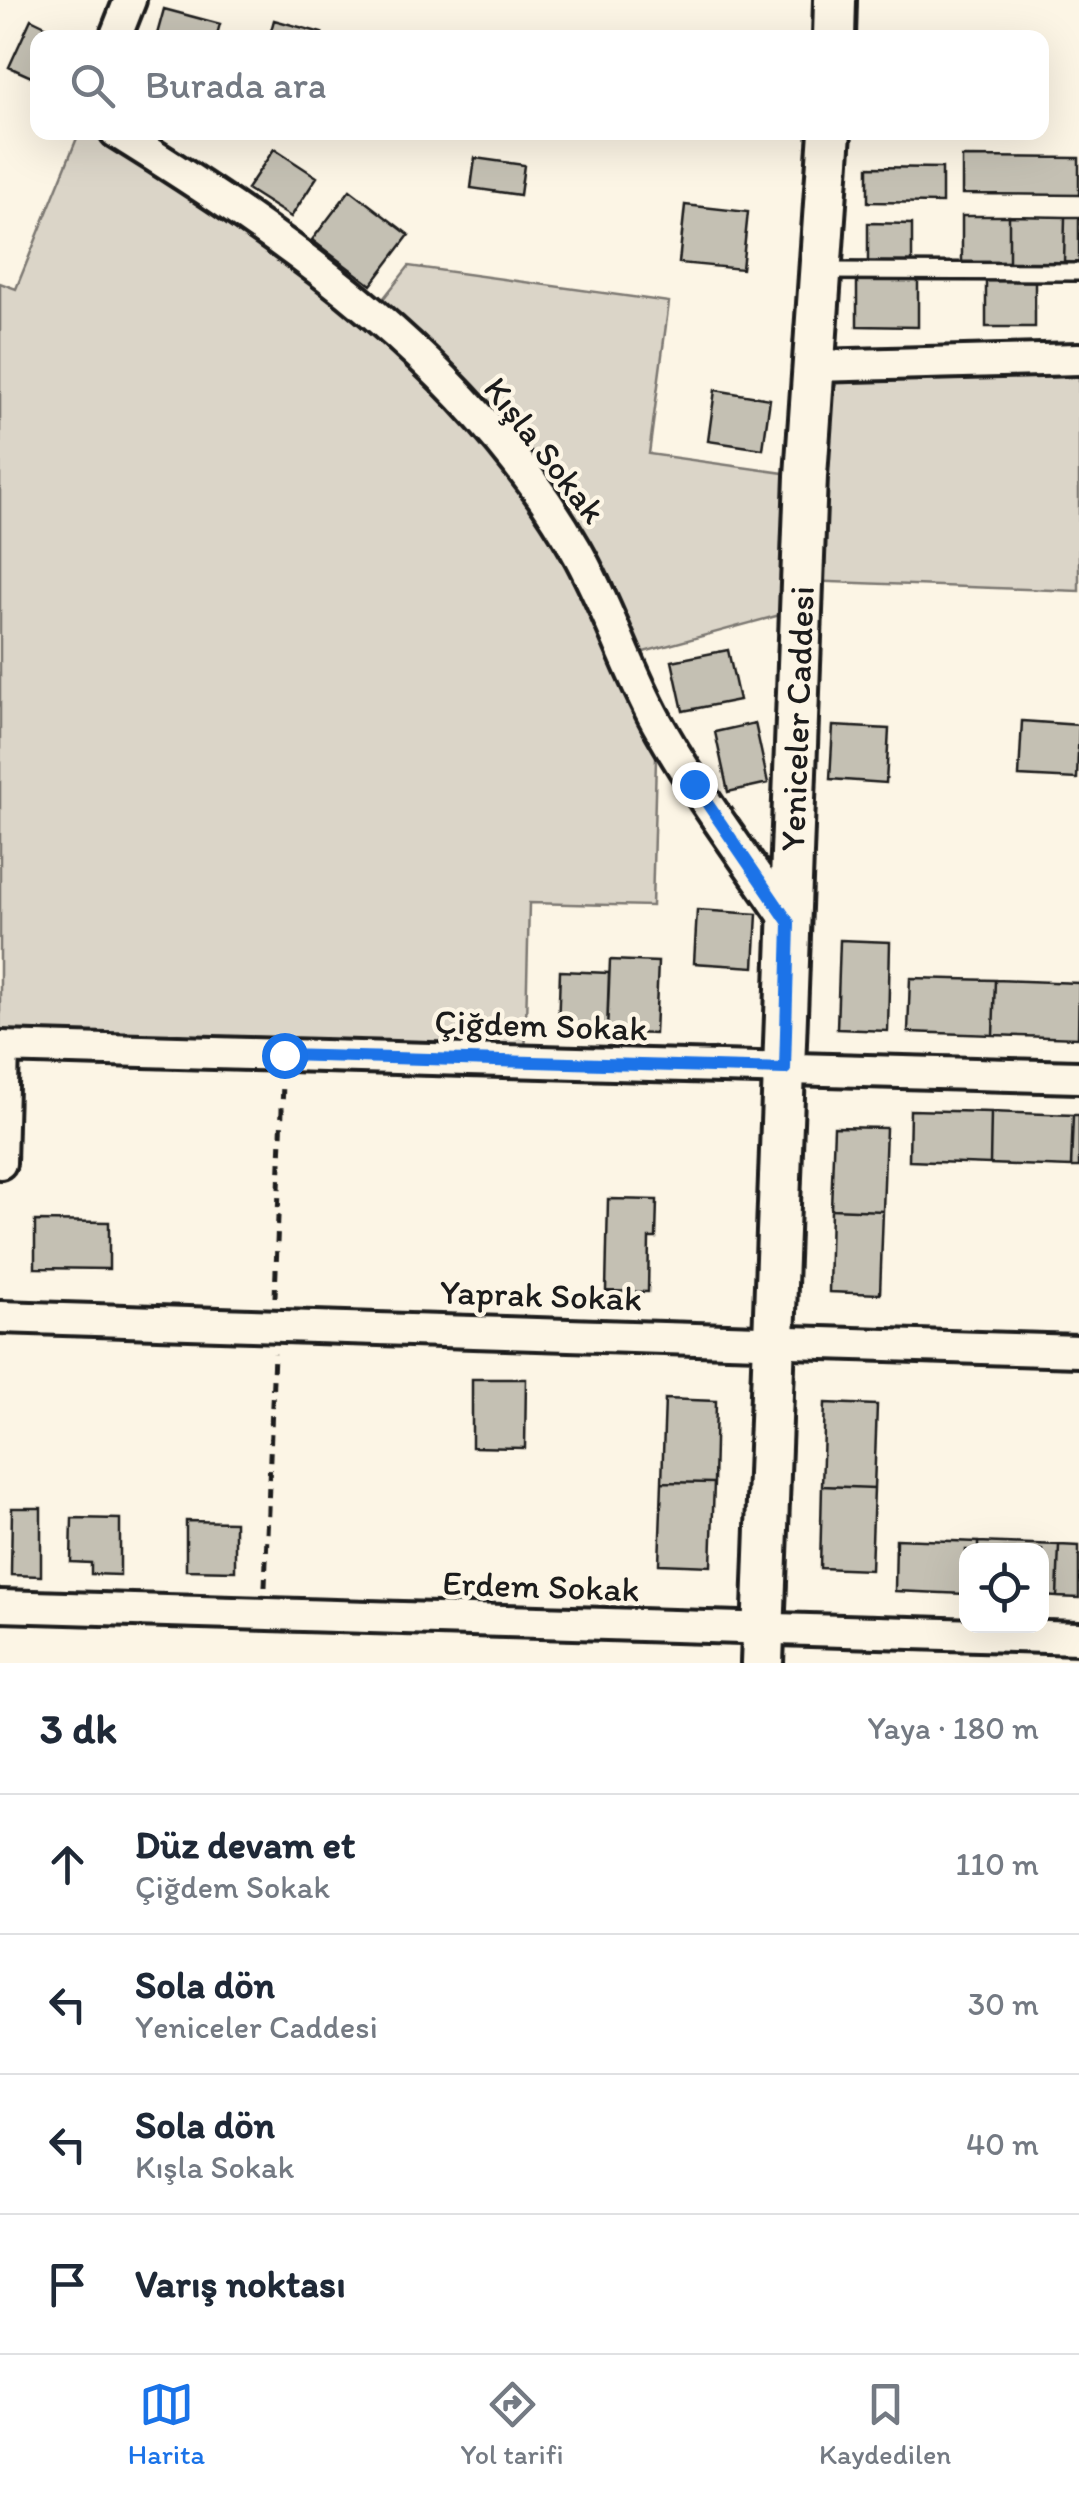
<!DOCTYPE html>
<html lang="tr">
<meta charset="utf-8">
<style>
:root{--surface:#fff;--page:#f6f6f7;--text:#1f2937;--muted:#747a83;--line:#e0e1e3;--accent:#1a73e8}
body{margin:0;font-family:Itim,sans-serif;background:var(--page);color:var(--text)}
.controls{position:absolute;right:30px;bottom:30px;display:grid;overflow:hidden;border-radius:20px;box-shadow:0 10px 40px #0002}
.controls button{width:90px;height:90px;display:grid;place-items:center;padding:0;border:0;border-bottom:2px solid var(--line);background:var(--surface);color:var(--text);font:50px sans-serif}
.stop{position:absolute;width:30px;height:30px;margin:-22px;border:8px solid #1a73e8;border-radius:50%;background:#fff}
.stop.end{background:#1a73e8;border-color:#fff;box-shadow:0 2px 10px #0008}
.list{margin:0;padding:0;list-style:none}
h2{display:flex;justify-content:space-between;align-items:center;height:130px;margin:0;padding:0 40px;font-size:42px}
h2 small{font-size:32px;font-weight:400;color:var(--muted)}
.list li{display:grid;grid-template-columns:65px 1fr auto;gap:30px;align-items:center;box-sizing:border-box;height:140px;padding:0 40px;border-top:2px solid var(--line)}
.list b{display:block;font-size:38px;white-space:nowrap}
.list p{margin:0;font-size:32px;white-space:nowrap;color:var(--muted)}
.list em{font-size:32px;font-style:normal;color:var(--muted)}
.icon{flex:none;width:55px;height:55px;fill:none;stroke:currentColor;stroke-width:2;stroke-linecap:round;stroke-linejoin:round}
.map{position:relative;flex:none;width:1079px;height:1663px;overflow:hidden}
.search{position:absolute;background:var(--surface);box-shadow:0 10px 40px #0002;left:30px;right:30px;top:30px;height:110px;display:flex;align-items:center;gap:25px;box-sizing:border-box;padding:0 35px;border-radius:20px;color:var(--muted);font-size:38px}
.sheet{height:690px;background:var(--surface)}
nav{display:flex;justify-content:space-around;align-items:center;box-sizing:border-box;height:140px;border-top:2px solid var(--line);background:var(--surface);font-size:28px;color:var(--muted)}
nav a{display:grid;justify-items:center;gap:5px}
nav .on{color:var(--accent)}
.map>svg:first-child{display:block}
.green{fill:#dbd5c8;stroke:#7c7872;stroke-width:2.5}
.building{fill:#c4c0b3;stroke:#1c1c1c;stroke-width:2.5}
.lines{fill:none;stroke-linecap:round;stroke-linejoin:round}
.lane-casing{stroke:#1c1c1c;stroke-width:22}
.street-casing{stroke:#1c1c1c;stroke-width:38}
.secondary-casing{stroke:#1c1c1c;stroke-width:48}
.path{stroke:#1c1c1c;stroke-width:5;stroke-dasharray:10 8;stroke-linecap:butt}
.lane{stroke:#fcf5e5;stroke-width:15}
.street{stroke:#fcf5e5;stroke-width:30}
.secondary{stroke:#fcf5e5;stroke-width:40}
.route{stroke:#1a73e8;stroke-width:12}
.labels{text-anchor:middle;dominant-baseline:central;stroke-width:9;stroke-linejoin:round;paint-order:stroke}
.street-label{font-size:35px;fill:#1c1c1c;stroke:#fcf5e5}
</style>
<div class="map">
<svg width="1079" height="1663" viewBox="0 0 1079 1663">
<rect width="100%" height="100%" fill="#fcf5e5"/>
<filter id="ink" filterUnits="userSpaceOnUse"><feTurbulence type="fractalNoise" baseFrequency=".01" numOctaves="2"/><feDisplacementMap in="SourceGraphic" scale="20" xChannelSelector="R" yChannelSelector="G"/><feConvolveMatrix kernelMatrix="1 2 1 2 8 2 1 2 1" color-interpolation-filters="sRGB"/></filter>
<g filter="url(#ink)">
<path class="green" d="M79,133H116L372,313L409,266L669,302L649,454L805,476L814,366L1079,359V591L804,581L802,609L625,657L657,722L652,906L529,903L525,1062L0,1047V283L16,289Z"/>
<path class="building" d="M164,9L220,24L216,38H156Z
M31,19L70,38H38V80L9,67Z
M274,20L322,33L320,38H269Z
M274,149L317,177L291,217L247,189Z
M962,157L1079,158V195L962,194Z
M475,158L524,165L520,195L471,188Z
M868,167L942,168V203L868,202Z
M350,190L409,235L371,285L312,240Z
M685,205L748,212L742,269L679,263Z
M962,216H1009V264H962Z
M1009,216L1065,217L1064,264H1009Z
M1065,217H1079V264H1064Z
M868,223L912,224V263H868Z
M857,280H918V327L857,326Z
M986,280L1035,281V327H986Z
M715,390L770,399L763,449L708,441Z
M728,650L739,700L683,711L672,661Z
M1022,721L1079,725L1077,779L1019,776Z
M755,723L768,783L728,792L715,732Z
M833,726L889,729L886,783L830,779Z
M697,910L757,914L754,967L694,963Z
M840,940L890,942L888,1031L837,1029Z
M610,960L658,962L655,1034L607,1032Z
M560,971L609,973L607,1032L558,1030Z
M910,978L995,980L993,1035L908,1032Z
M995,980L1079,983L1078,1038L993,1035Z
M910,1110L991,1112L990,1164L909,1161Z
M991,1112L1073,1115L1071,1167L990,1164Z
M1073,1115H1079V1167H1071Z
M834,1127L886,1128L883,1211L831,1209Z
M608,1199L657,1200L656,1238H649L648,1292L606,1291Z
M831,1209L883,1211L880,1294L829,1292Z
M35,1221L109,1222V1269L35,1268Z
M472,1379H526L525,1448L472,1447Z
M665,1399L716,1401L714,1483L662,1482Z
M825,1403L877,1405L874,1488L822,1486Z
M662,1482L714,1483L711,1566L659,1564Z
M822,1486L874,1488L871,1570L820,1568Z
M12,1508H41V1576L11,1575Z
M72,1518L120,1519V1575L91,1574V1563L71,1562Z
M186,1521L235,1522V1571L186,1570Z
M896,1539L978,1542V1550H966V1594L895,1591Z
M978,1542L1059,1545L1057,1597L1042,1596V1550H978Z
M1059,1545L1079,1546V1598L1057,1597Z"/>
<g class="lines">
<g class="lane-casing">
<path id="lane" d="M820,271L1079,272"/>
</g>
<g class="street-casing">
<path id="street" d="M115,38L130,0
M116,132C292,241 471,367 576,550C607,604 626,666 656,721C695,792 744,856 789,923
M814,366L1079,359
M0,1047L1079,1077
M0,1163L3,1047
M0,1317L1079,1351
M0,1606L1079,1638"/>
</g>
<g class="secondary-casing">
<g id="secondary">
<path d="M834,38L835,0"/>
<path id="s1" d="M762,1663L806,476L830,132"/>
</g>
</g>
<path class="path" d="M275,1297L283,1083
M265,1587L274,1353"/>
<use href="#lane" class="lane"/>
<use href="#street" class="street"/>
<use href="#secondary" class="secondary"/>
</g>
</g>
<g class="lines" filter="url(#ink)">
<path class="route" d="M284,1055L785,1069L789,923L694,784"/>
</g>
<g class="labels">
<g class="street-label">
<text transform="translate(545 450) rotate(52)">Kışla Sokak</text>
<text stroke="none"><textPath href="#s1" startOffset="945">Yeniceler Caddesi</textPath></text>
<text transform="translate(541 1025) rotate(2)">Çiğdem Sokak</text>
<text transform="translate(541 1295) rotate(2)">Yaprak Sokak</text>
<text transform="translate(541 1586) rotate(2)">Erdem Sokak</text>
</g>
</g>
</svg>
<div class="controls">
<button><svg class="icon" aria-label="locate" viewBox="0 0 24 24"><circle cx="12" cy="12" r="6"/><path d="M12 2v4M12 18v4M2 12h4M18 12h4"/></svg></button>
</div>
<div class="stop" style="left:284px;top:1055px"></div>
<div class="stop end" style="left:694px;top:784px"></div>
<div class="search"><svg class="icon" aria-label="search" viewBox="0 0 24 24"><circle cx="10" cy="10" r="6"/><path d="M15 15l6 6"/></svg>Burada ara</div>
</div>
<section class="sheet">
<h2>3 dk<small>Yaya · 180 m</small></h2>
<ul class="list">
<li><svg class="icon" aria-label="ahead" viewBox="0 0 24 24"><path d="M12 20V5M6 11l6-6 6 6"/></svg><div><b>Düz devam et</b><p>Çiğdem Sokak</p></div><em>110 m</em></li>
<li><svg class="icon" aria-label="left" viewBox="0 0 24 24"><path d="M17 20v-9H6M10 6l-5 5 5 5"/></svg><div><b>Sola dön</b><p>Yeniceler Caddesi</p></div><em>30 m</em></li>
<li><svg class="icon" aria-label="left" viewBox="0 0 24 24"><path d="M17 20v-9H6M10 6l-5 5 5 5"/></svg><div><b>Sola dön</b><p>Kışla Sokak</p></div><em>40 m</em></li>
<li><svg class="icon" aria-label="arrive" viewBox="0 0 24 24"><path d="M6 21V4h12l-3 4 3 4H6"/></svg><div><b>Varış noktası</b></div></li>
</ul>
</section>
<nav>
<a class="on"><svg class="icon" aria-label="map" viewBox="0 0 24 24"><path d="M3 6l6-2 6 2 6-2v14l-6 2-6-2-6 2zM9 4v14M15 6v14"/></svg>Harita</a>
<a><svg class="icon" aria-label="directions" viewBox="0 0 24 24"><path d="M12 3l9 9-9 9-9-9zM9 14v-3h6M13 9l2 2-2 2"/></svg>Yol tarifi</a>
<a><svg class="icon" aria-label="saved" viewBox="0 0 24 24"><path d="M7 4h10v16l-5-4-5 4z"/></svg>Kaydedilen</a>
</nav>
